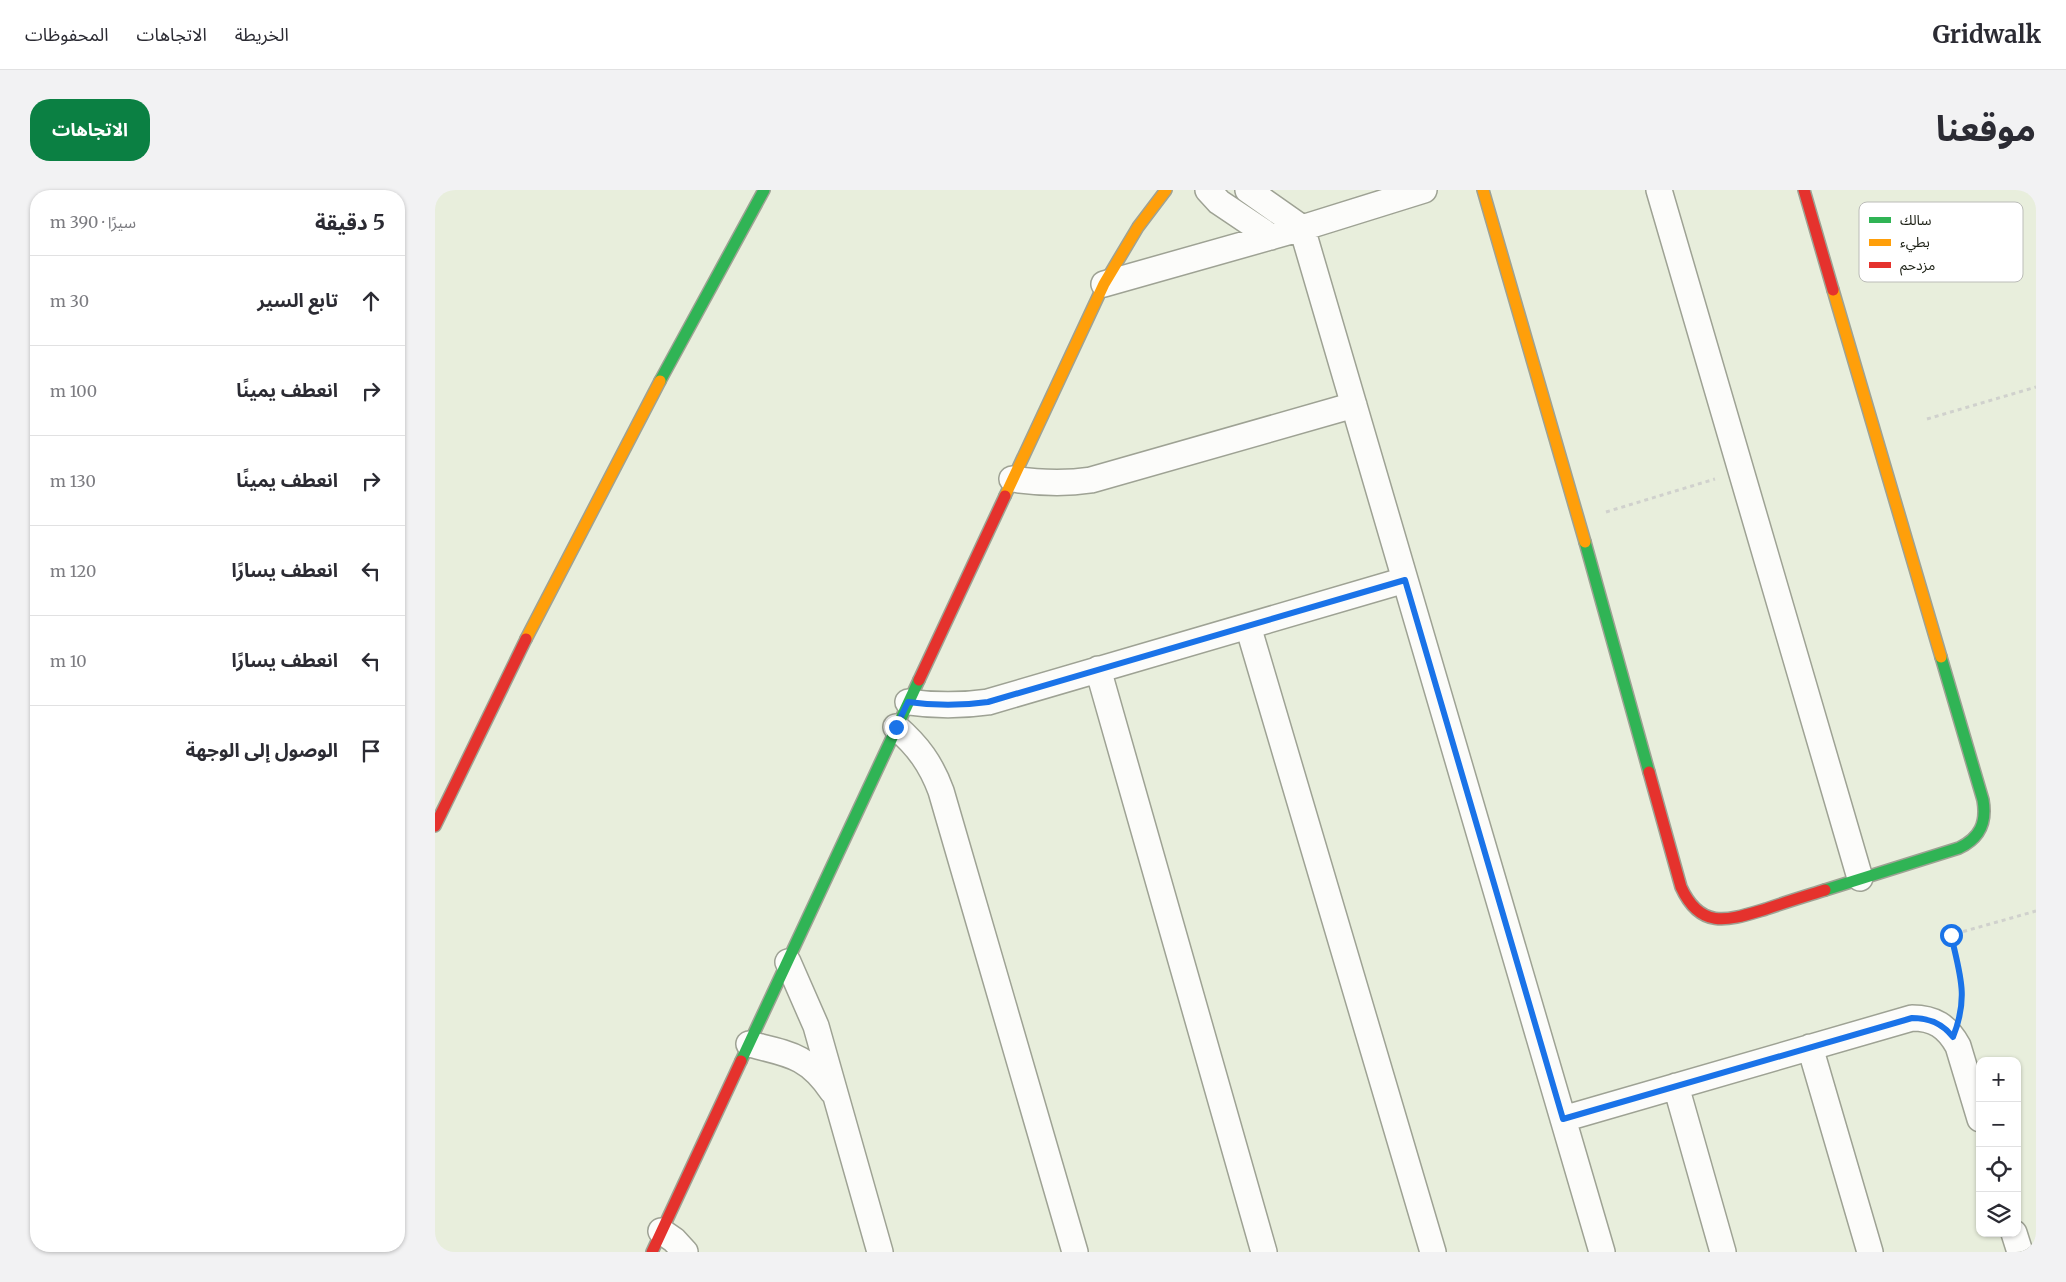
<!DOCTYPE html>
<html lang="ar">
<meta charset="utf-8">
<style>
:root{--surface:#fff;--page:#f2f2f3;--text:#2b2b33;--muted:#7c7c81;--line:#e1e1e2;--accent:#0b8043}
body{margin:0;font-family:Merriweather,"Noto Sans Arabic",serif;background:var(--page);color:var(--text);direction:rtl}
.controls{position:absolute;right:15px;bottom:15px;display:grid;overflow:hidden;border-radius:10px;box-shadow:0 1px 4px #0004}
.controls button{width:45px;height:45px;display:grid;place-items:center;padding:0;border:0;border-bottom:1px solid var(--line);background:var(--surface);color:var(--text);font:25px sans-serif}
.stop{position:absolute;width:15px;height:15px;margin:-11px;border:4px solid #1a73e8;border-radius:50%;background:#fff}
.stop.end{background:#1a73e8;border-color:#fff;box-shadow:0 1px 5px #0008}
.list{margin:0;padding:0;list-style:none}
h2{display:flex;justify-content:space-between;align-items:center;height:65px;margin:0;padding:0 20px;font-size:21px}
h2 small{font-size:16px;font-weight:400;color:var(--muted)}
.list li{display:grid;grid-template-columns:32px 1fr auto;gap:15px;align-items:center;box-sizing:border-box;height:90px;padding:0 20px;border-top:1px solid var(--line)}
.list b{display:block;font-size:19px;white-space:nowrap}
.list em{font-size:16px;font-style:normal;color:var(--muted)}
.icon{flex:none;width:28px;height:28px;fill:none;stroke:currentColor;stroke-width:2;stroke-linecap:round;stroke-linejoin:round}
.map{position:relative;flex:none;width:1601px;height:1062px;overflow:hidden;direction:ltr;border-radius:20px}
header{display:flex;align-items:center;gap:30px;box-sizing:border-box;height:70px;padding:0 25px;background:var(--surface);border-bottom:1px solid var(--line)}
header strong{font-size:24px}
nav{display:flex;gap:28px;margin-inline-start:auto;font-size:18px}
.intro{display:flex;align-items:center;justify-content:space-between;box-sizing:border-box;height:120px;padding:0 30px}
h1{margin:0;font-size:35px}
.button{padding:12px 22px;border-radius:20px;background:var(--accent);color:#fff;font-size:18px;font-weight:700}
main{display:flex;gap:30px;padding:0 30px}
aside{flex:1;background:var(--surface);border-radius:20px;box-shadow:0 1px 4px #0004}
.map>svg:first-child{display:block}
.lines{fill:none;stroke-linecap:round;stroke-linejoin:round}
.street-casing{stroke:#9ea294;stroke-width:28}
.fast-casing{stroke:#9ea294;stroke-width:14}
.slow-casing{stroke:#9ea294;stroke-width:14}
.jam-casing{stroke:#9ea294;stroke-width:14}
.path{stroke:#d0d1cd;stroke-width:3;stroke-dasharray:4 4;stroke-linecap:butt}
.street{stroke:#fcfcfa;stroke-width:25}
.fast{stroke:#30b455;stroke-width:11}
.slow{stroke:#ff9f0a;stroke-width:11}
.jam{stroke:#e5322d;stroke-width:11}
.route{stroke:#1a73e8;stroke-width:6}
.key{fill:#fff;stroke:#bbbcb8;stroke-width:1}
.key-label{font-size:14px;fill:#1b1f14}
</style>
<header>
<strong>Gridwalk</strong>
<nav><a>الخريطة</a><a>الاتجاهات</a><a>المحفوظات</a></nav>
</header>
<div class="intro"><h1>موقعنا</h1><a class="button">الاتجاهات</a></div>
<main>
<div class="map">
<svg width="1601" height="1062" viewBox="0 0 1601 1062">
<rect width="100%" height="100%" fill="#e8eedc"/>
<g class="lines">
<g class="street-casing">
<path id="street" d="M773,0L784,12L836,47
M813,0L867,38L1167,1062
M1224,0L1425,688
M669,94L867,38L989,0
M577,289C605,293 629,294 656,290L919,215
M813,436L998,1062
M663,479L829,1062
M473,512C501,516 525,516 553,512L970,390
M461,537C483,556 496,574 506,601L640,1062
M353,772L381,836L445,1062
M314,854C353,864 373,865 397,901
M1375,857L1435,1062
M1241,896L1288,1062
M1128,929L1477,828C1499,828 1512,836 1523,856L1545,929
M226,1041L239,1050L250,1062
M1579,1043L1585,1062"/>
</g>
<g class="fast-casing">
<path id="fast" d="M225,191L329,0
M1150,352L1214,582
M1390,700L1524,658C1545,648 1552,633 1548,610L1506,467
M306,871L484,490"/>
</g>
<g class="slow-casing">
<path id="slow" d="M1048,0L1150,352
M1398,100L1506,467
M570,306L669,94L703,37L731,0
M91,449L225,191"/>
</g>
<g class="jam-casing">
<path id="jam" d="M1369,0L1398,100
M484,490L570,306
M1214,582L1246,697C1266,741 1294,730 1331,719C1351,712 1371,706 1390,700
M0,636L91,449
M217,1062L306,871"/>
</g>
<path class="path" d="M1492,229L1601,197
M1171,322L1280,289
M1527,819V789L1516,745L1601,721"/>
<use href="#street" class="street"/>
<use href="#fast" class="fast"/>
<use href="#slow" class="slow"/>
<use href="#jam" class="jam"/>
</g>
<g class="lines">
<path class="route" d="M461,537L473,512C501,516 525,516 553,512L970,390L1128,929L1477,828C1494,828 1507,833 1518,847C1534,807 1525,785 1516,745"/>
</g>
<rect x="1424" y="12" width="164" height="80" rx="8" class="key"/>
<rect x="1434" y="27" width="22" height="6" fill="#30b455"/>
<rect x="1434" y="49" width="22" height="7" fill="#ff9f0a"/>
<rect x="1434" y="72" width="22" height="6" fill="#e5322d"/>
<g class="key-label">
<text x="1465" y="35">سالك</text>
<text x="1465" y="57">بطيء</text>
<text x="1465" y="80">مزدحم</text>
</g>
</svg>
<div class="controls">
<button>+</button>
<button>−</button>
<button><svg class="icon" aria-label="locate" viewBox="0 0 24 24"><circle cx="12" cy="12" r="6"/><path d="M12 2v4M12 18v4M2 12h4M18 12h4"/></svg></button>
<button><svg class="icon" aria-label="layers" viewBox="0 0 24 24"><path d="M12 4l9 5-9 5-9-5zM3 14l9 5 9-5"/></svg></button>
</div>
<div class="stop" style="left:1516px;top:745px"></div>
<div class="stop end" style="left:461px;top:537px"></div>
</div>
<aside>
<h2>5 دقيقة<small>سيرًا · 390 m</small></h2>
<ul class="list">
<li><svg class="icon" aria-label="ahead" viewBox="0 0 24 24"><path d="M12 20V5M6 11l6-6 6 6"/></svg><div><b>تابع السير</b></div><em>30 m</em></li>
<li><svg class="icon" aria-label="right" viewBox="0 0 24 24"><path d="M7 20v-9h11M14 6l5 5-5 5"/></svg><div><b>انعطف يمينًا</b></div><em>100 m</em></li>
<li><svg class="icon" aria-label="right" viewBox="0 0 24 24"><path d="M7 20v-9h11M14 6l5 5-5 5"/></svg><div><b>انعطف يمينًا</b></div><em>130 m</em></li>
<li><svg class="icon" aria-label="left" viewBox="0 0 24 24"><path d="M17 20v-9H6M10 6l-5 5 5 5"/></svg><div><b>انعطف يسارًا</b></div><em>120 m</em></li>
<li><svg class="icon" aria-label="left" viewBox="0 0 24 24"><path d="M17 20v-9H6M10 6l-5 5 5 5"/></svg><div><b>انعطف يسارًا</b></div><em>10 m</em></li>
<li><svg class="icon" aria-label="arrive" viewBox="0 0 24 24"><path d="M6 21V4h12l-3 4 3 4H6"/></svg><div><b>الوصول إلى الوجهة</b></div></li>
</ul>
</aside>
</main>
